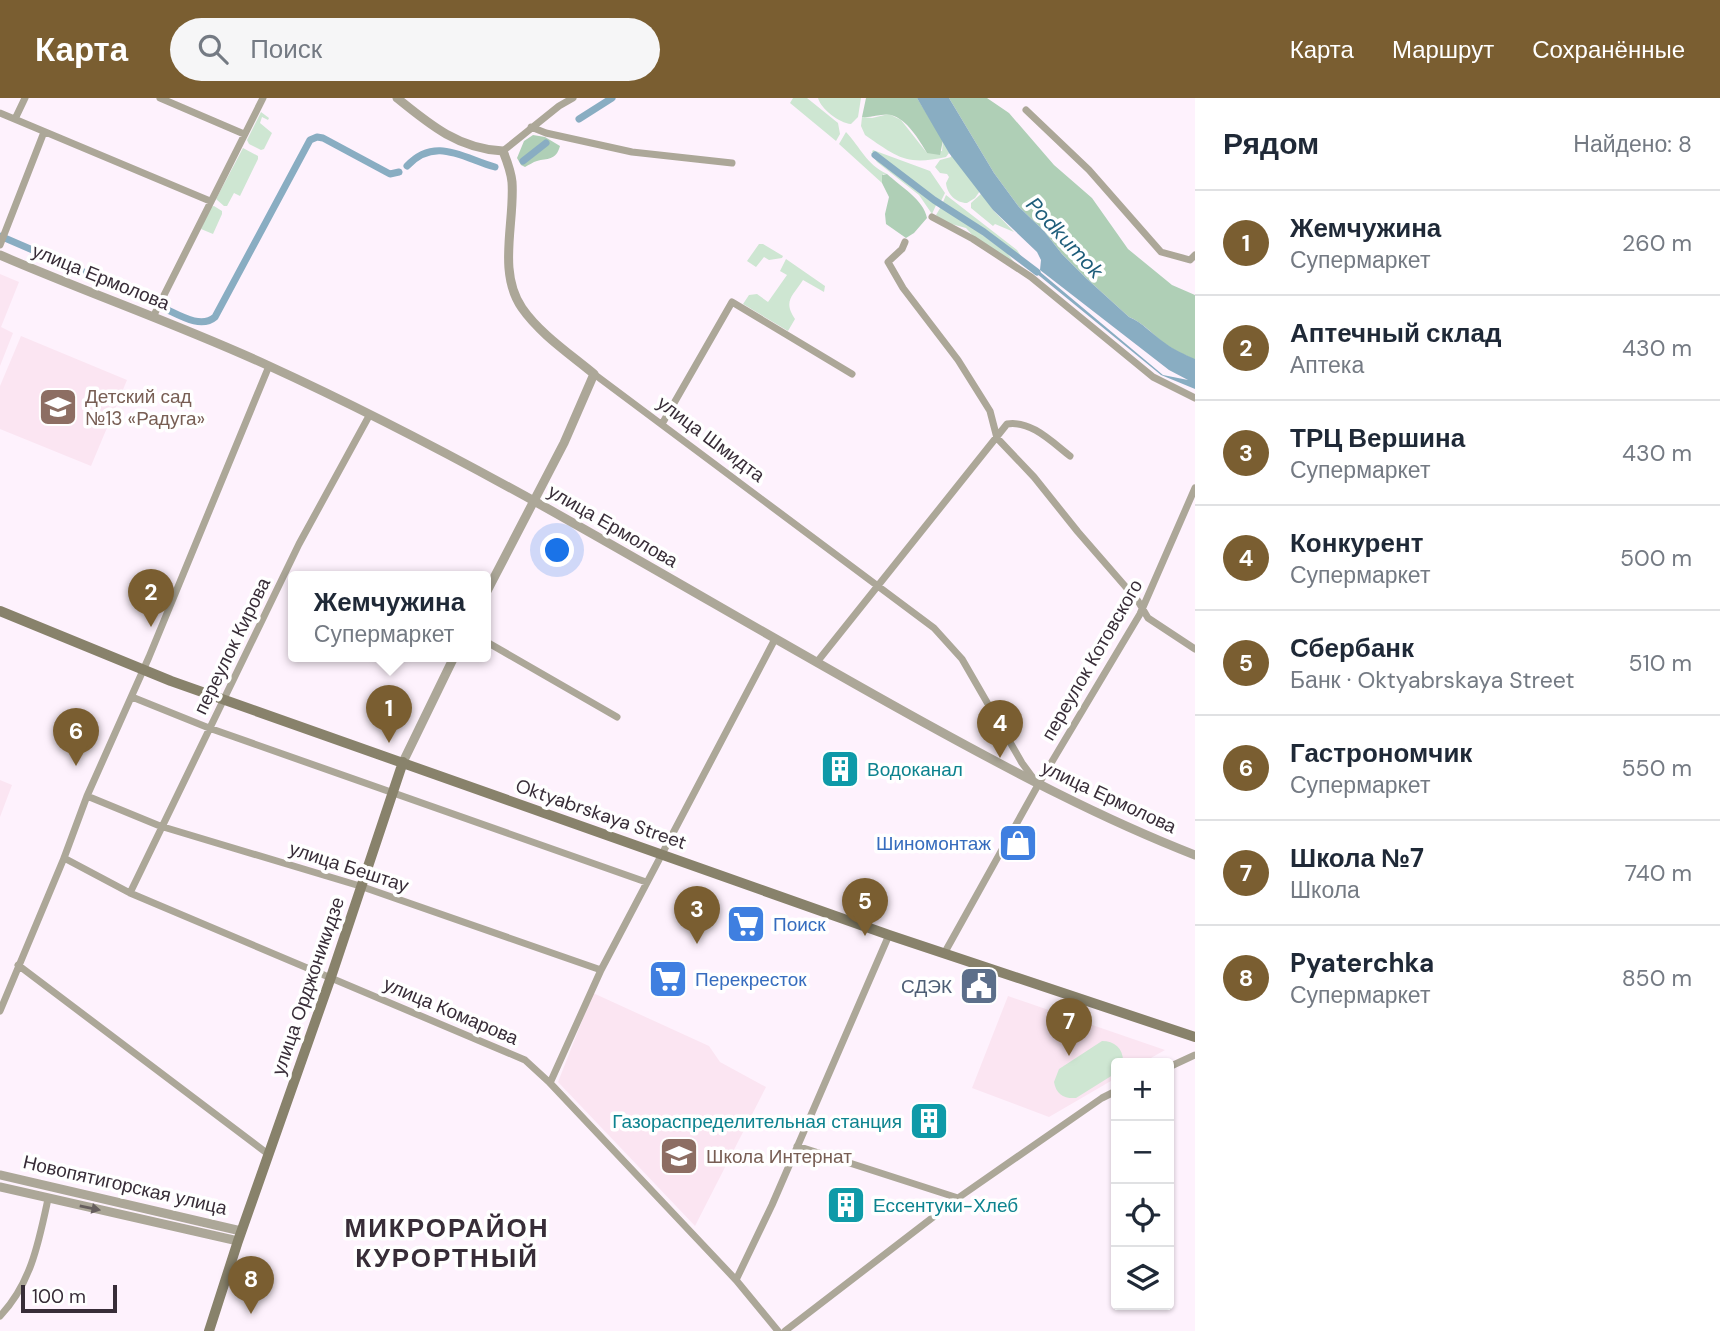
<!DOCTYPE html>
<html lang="ru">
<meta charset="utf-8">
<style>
:root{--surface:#fff;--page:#f6f6f7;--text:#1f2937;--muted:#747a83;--line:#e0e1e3;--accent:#7a5e31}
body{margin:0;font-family:"DM Sans",sans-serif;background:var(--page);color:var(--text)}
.controls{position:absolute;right:21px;bottom:21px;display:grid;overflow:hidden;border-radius:7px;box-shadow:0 2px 5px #0004}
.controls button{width:63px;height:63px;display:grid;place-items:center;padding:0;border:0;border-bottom:2px solid var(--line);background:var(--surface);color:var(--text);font:35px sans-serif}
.scale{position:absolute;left:21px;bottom:18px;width:96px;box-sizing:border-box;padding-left:7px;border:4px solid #382d38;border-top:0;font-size:19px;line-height:24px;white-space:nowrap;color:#382d38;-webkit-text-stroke:5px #fff;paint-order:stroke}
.you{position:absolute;left:558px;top:453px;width:24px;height:24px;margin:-18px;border:5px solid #fff;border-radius:50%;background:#1a73e8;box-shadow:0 0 0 10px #1a73e833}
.badge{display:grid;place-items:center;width:46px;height:46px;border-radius:50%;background:var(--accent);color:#fff;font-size:23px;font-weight:700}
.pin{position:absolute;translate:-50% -58px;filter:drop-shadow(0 2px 4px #0008)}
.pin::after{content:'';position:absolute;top:37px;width:24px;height:21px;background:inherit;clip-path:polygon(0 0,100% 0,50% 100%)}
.popup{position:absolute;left:288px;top:473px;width:203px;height:91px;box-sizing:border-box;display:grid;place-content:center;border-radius:7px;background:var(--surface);filter:drop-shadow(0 2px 5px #0005);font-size:23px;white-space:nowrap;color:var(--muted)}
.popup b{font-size:26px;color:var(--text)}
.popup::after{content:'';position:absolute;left:50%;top:100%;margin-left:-14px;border:14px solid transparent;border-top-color:var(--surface)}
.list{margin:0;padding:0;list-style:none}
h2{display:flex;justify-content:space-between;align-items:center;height:91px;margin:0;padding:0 28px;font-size:30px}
h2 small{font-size:23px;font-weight:400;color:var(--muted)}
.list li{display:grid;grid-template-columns:46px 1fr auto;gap:21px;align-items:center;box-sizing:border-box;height:105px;padding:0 28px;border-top:2px solid var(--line)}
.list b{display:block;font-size:26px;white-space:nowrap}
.list p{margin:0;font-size:23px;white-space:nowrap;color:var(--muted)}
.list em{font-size:23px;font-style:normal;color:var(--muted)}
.icon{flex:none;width:38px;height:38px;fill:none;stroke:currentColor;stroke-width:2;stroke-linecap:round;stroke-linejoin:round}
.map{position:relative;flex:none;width:1195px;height:1233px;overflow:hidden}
header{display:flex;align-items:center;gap:42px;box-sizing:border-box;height:98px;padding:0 35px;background:var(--accent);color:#fff}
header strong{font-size:33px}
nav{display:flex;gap:38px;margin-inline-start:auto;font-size:24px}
.search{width:490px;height:63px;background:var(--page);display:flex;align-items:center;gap:18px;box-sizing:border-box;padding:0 24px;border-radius:38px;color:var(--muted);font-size:26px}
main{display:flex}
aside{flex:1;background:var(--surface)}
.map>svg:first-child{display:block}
.education{fill:#fbe5f2}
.green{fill:#cee6d2}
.forest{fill:#afcfb6}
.water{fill:#89adc2}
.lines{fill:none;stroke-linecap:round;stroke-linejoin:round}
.canal{stroke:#89adc2;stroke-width:7}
.minor{stroke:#aca798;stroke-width:7}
.tertiary{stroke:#aca798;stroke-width:9}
.secondary{stroke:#88826b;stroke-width:10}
.oneway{fill:#665e5e}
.labels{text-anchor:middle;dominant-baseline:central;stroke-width:7;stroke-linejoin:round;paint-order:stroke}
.street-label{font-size:19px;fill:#382d38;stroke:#fff}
.education-label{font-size:19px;fill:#785e54;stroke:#fff;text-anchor:start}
.culture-label{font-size:19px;fill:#0d838f;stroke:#fff;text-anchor:start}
.shop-label{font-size:19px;fill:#366cbe;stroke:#fff;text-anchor:start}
.service-label{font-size:19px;fill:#4e5e75;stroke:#fff;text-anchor:end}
.water-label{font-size:21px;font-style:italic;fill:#1d5d7a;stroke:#fff}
.district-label{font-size:26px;font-weight:bold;letter-spacing:2px;fill:#382d38;stroke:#fff}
</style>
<header>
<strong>Карта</strong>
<div class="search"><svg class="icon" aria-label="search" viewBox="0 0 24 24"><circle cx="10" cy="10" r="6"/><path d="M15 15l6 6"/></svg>Поиск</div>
<nav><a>Карта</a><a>Маршрут</a><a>Сохранённые</a></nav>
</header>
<main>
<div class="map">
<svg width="1195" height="1233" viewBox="0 0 1195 1233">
<rect width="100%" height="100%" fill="#fef2fd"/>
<path class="education" d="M0,176L19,184L1,229L13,235L0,268Z
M21,238L127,282L91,368L0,331V288Z
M0,682L12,687L0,719Z
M593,895L709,948L720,964L766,989L695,1128L558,984Z
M1008,898L1165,952L1142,965H1116V980L1049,1019L972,990Z"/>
<path class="green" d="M793,0H807L838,25L840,36L836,43L790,5Z
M818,0H861L858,19L851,26C839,25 821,11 818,0Z
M261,14L269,20L268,22L262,19L260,25L272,35L264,51L261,52L249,46L247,42Z
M889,16L901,22L927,55L942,53L943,42L949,55L946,59C906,68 897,59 865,37L861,28L862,19L872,20Z
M846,34C861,50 866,66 887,76H883L882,85L839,46Z
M243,50L258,58V61L240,98L234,95L227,108H224L216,101Z
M873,52L930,73L945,95L940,105L872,54Z
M870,54L937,105L932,116L919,97L877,64Z
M951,55L980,93L975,100L967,105C956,105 947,96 946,85L949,79L947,76L940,75L935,69L940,62L951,59Z
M982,95L993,112L1014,134L995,126L993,128L971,110V105Z
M946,97L1017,152L1023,161L943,104Z
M942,107L1007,155L1017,168L975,140L966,130L944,124L936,117Z
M214,108L222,113V116L213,136L201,131L210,109Z
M759,146H763L783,158L782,160L769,162L764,159L756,169L747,163Z
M786,161L825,188L824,194L803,182C792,199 783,203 795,221L788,233L743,206L749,197L757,196L768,204L787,177L780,173Z
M1102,943C1115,943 1124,951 1123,965H1116V975L1076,1000C1064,1001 1056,996 1054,984L1059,971Z"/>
<path class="forest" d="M866,0H917L943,42L940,57L927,55C919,42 907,21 891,17C882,15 872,20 862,19Z
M949,0H987L1009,15L1054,67L1092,100L1128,151L1172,187L1195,197V262C1183,256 1171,251 1160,242C1151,234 1140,223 1129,219L1086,180L1062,156L1044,133L1019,109L994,75Z
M533,37L545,39L560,48C556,63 547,60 537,63C533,64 529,67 525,69L521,67L517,60L524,43Z
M887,76C900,88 924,102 927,120L914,135L906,140L886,126L885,116L889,99L882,85V77Z"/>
<path class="water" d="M917,0H949L994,75L1019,109L1044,133L1062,156L1086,180L1129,219C1142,224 1153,237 1165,245C1174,252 1184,256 1195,261V291L1161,277L1031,171L1033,168L1163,277L1188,282L1169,272L1040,172L1041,162L1037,154L993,112L949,55Z"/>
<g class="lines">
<path class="canal" d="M579,21L612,0
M875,57L934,102L984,134L1037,174
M523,63L546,45
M407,68C435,38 463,60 495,69
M0,138L151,203
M161,209C176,215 200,232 215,219L310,42L317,39L323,40L390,76L399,74"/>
<path class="minor" d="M160,0L244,36
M1026,12L1089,72L1161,154L1190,162L1195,157
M0,15L210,103
M15,21L25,0
M531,29L546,35L632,54L732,65
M503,53L559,8L573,0
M932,119L973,141L1031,179L1153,279L1195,300
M905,144L902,151L888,164L903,190L958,262L990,313L997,340L1034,379L1078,434L1138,503L1148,520L1195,551
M0,147L44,34
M153,219L263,0
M594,276L934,530L962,561L1022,665L1036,684
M662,326L732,204L852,276
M485,543L617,619
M817,564L1007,326C1031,322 1052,344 1070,358
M132,599L209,630L646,784
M87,698L160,728L360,788L601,872
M64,760L130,795L525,962L550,985L736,1182L778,1233
M130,795L299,446L369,318
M945,854L1038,687L1140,516L1195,390
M18,867L268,1056
M0,913L64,760L87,698L149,559L269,268
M1169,969L1195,957
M550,985L601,872L775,541
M797,1048L958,1100
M736,1182L772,1107L889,837
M0,1218C31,1186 39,1143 48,1101
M785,1233L958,1100L1102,1000L1116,993"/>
<path class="tertiary" d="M397,0C430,27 459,51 503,53C507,63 511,73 512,84C515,124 497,174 522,210C540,236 570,256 594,276L564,345L485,497
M0,157C88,195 180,227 267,267C361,310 453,358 543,408C670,479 796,554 923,624C1012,673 1100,720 1195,757
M403,664L454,559
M0,1077L241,1133
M0,1089L238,1143"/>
<path class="secondary" d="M0,513L171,583L889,837L1195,939
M209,1233L238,1143L331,879L403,664"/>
</g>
<defs><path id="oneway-solid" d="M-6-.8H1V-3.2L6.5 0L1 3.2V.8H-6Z" transform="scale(1.75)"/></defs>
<use class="oneway" href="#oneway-solid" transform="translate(90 1110) rotate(12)"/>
<defs>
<g id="school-square" transform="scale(2.0125)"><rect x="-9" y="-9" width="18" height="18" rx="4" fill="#8d6e63" stroke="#fff"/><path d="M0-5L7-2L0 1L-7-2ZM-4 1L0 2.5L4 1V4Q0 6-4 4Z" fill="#fff"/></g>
<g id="building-square" transform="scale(2.0125)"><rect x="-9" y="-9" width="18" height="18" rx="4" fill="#0f9aa8" stroke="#fff"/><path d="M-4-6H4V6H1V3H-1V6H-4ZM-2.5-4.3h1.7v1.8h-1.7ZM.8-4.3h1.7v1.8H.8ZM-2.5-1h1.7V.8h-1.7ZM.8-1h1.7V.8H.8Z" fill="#fff"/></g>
<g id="shop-square" transform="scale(2.0125)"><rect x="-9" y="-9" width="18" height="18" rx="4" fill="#3f7fe0" stroke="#fff"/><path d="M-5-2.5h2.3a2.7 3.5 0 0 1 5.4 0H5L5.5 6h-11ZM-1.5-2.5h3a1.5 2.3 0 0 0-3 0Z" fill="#fff"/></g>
<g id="supermarket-square" transform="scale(2.0125)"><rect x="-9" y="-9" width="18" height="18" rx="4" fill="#3f7fe0" stroke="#fff"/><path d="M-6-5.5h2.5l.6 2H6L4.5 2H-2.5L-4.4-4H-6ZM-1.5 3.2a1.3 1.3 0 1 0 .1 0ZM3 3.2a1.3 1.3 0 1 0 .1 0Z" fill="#fff"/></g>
<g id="civic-square" transform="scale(2.0125)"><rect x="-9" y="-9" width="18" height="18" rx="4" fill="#5c6f8a" stroke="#fff"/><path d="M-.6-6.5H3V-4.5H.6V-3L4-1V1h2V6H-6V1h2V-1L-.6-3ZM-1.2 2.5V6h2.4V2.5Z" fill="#fff"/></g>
</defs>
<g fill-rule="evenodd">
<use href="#school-square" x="58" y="309"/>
<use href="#building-square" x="840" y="671"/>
<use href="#shop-square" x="1018" y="745"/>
<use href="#supermarket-square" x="746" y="826"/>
<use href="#supermarket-square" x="668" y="881"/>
<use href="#civic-square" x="979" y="888"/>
<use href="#building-square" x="929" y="1023"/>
<use href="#school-square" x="679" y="1058"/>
<use href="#building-square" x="846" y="1107"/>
</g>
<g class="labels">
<g class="street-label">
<text transform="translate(101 179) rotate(22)">улица Ермолова</text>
<text transform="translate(711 341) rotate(37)">улица Шмидта</text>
<text transform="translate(613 428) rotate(30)">улица Ермолова</text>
<text transform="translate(232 548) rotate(-64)">переулок Кирова</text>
<text transform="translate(1092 562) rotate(-60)">переулок Котовского</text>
<text transform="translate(1109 699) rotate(25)">улица Ермолова</text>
<text transform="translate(601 716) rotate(19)">Oktyabrskaya Street</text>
<text transform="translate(349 769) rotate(18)">улица Бештау</text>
<text transform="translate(308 888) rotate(-71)">улица Орджоникидзе</text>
<text transform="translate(451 913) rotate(23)">улица Комарова</text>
<text transform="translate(125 1087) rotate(13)">Новопятигорская улица</text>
</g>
<g class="education-label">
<text x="85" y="298">Детский сад<tspan x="85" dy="22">№13 «Радуга»</tspan></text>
<text x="706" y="1058">Школа Интернат</text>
</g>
<g class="culture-label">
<text x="867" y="671">Водоканал</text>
<text x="902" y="1023" text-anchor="end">Газораспределительная станция</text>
<text x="873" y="1107">Ессентуки-Хлеб</text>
</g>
<g class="shop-label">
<text x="991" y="745" text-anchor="end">Шиномонтаж</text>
<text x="773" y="826">Поиск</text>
<text x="695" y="881">Перекресток</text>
</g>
<g class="service-label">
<text x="952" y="888">СДЭК</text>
</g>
<g class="water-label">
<text transform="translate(1065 140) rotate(47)">Podkumok</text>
</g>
<g class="district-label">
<text x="447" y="1130">МИКРОРАЙОН<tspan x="447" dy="30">КУРОРТНЫЙ</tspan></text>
</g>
</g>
</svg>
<div class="controls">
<button>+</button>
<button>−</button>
<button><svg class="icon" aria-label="locate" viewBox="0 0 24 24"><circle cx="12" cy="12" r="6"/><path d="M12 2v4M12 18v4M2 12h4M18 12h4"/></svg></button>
<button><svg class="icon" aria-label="layers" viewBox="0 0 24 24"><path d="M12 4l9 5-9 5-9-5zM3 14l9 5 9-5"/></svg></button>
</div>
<div class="scale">100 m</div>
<div class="you"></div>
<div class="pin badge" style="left:389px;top:645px">1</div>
<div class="popup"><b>Жемчужина</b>Супермаркет</div>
<div class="pin badge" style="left:151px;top:529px">2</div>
<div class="pin badge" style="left:697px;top:846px">3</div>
<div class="pin badge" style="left:1000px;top:660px">4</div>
<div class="pin badge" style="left:865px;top:838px">5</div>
<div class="pin badge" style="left:76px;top:668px">6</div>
<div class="pin badge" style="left:1069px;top:958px">7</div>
<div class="pin badge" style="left:251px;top:1216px">8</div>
</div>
<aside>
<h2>Рядом<small>Найдено: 8</small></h2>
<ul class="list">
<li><span class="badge">1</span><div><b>Жемчужина</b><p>Супермаркет</p></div><em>260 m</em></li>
<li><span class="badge">2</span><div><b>Аптечный склад</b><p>Аптека</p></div><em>430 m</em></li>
<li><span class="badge">3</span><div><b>ТРЦ Вершина</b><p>Супермаркет</p></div><em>430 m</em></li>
<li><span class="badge">4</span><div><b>Конкурент</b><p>Супермаркет</p></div><em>500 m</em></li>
<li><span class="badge">5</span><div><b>Сбербанк</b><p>Банк · Oktyabrskaya Street</p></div><em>510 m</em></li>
<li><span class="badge">6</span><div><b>Гастрономчик</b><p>Супермаркет</p></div><em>550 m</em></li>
<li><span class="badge">7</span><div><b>Школа №7</b><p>Школа</p></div><em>740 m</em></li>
<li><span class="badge">8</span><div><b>Pyaterchka</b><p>Супермаркет</p></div><em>850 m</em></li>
</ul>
</aside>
</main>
